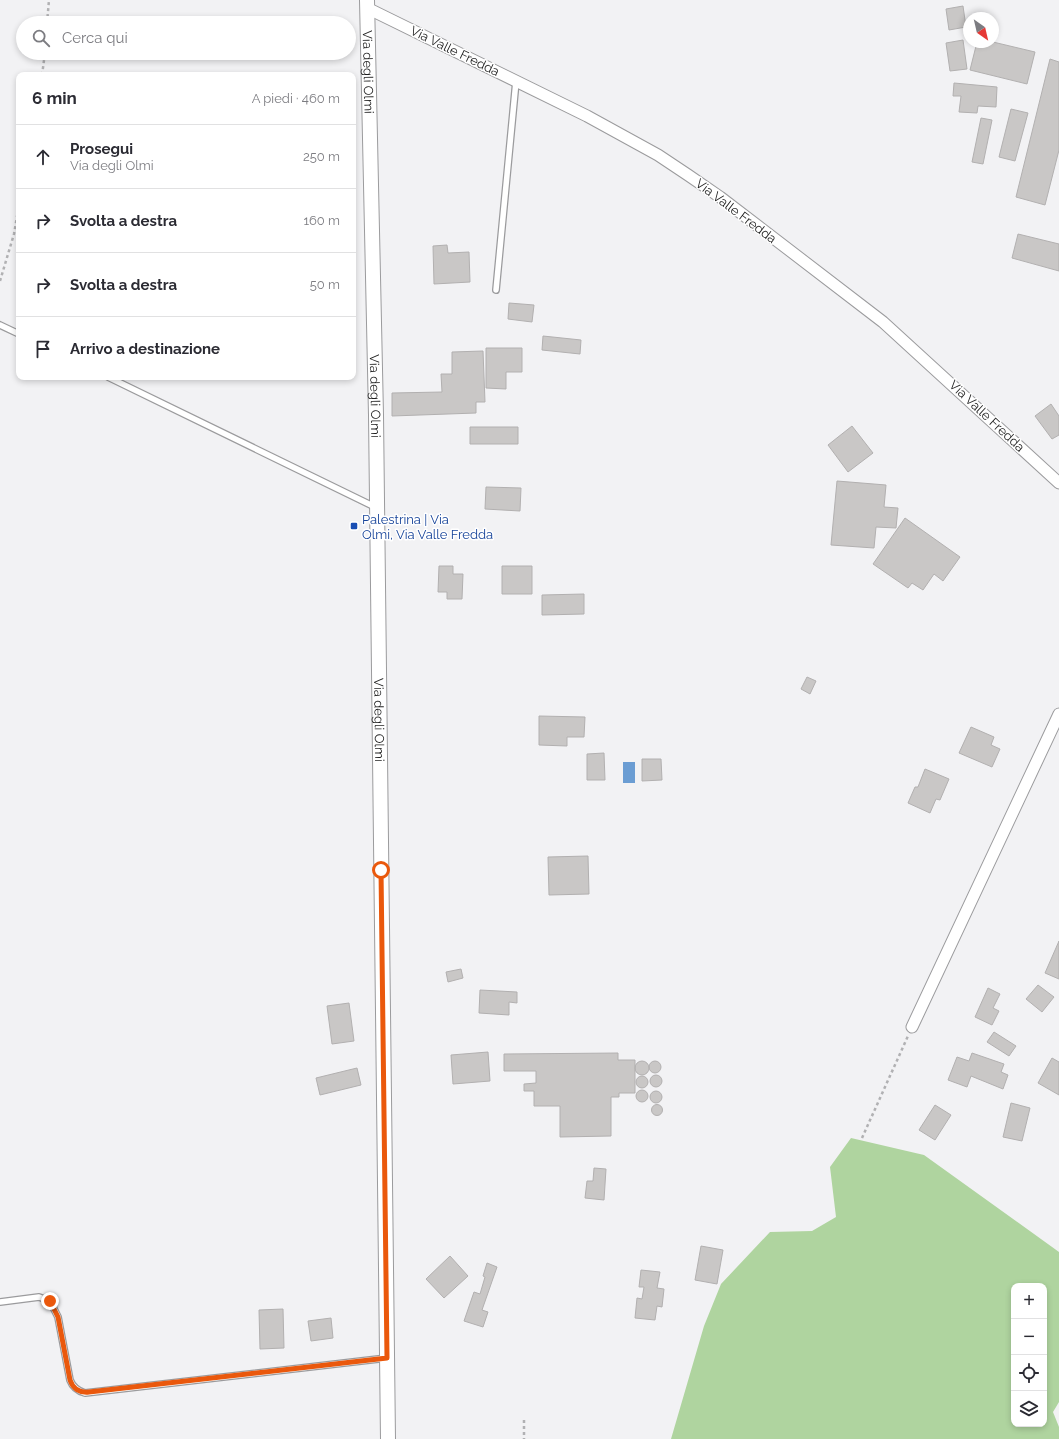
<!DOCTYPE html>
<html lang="it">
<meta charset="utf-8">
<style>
:root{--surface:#fff;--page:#f2f2f3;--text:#2b2b33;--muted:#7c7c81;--line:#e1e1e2}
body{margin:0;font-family:Raleway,sans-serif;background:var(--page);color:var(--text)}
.controls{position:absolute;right:12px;bottom:12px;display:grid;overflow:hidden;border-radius:8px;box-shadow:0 2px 6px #0003}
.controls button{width:36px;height:36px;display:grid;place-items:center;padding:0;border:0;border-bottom:1px solid var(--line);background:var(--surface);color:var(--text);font:20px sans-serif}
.compass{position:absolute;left:963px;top:12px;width:36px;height:36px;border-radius:50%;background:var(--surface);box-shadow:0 2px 6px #0003;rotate:146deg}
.stop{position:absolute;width:12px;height:12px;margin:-9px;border:3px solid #ea580c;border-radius:50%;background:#fff}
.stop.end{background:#ea580c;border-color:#fff;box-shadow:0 1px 4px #0008}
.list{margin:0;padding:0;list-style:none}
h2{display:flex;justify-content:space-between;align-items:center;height:52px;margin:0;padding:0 16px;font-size:17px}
h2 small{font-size:13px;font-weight:400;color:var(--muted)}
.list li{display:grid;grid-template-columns:26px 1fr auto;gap:12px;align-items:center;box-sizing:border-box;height:64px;padding:0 16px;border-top:1px solid var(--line)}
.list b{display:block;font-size:15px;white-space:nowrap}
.list p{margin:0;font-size:13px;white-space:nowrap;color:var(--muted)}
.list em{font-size:13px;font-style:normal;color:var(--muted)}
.icon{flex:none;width:22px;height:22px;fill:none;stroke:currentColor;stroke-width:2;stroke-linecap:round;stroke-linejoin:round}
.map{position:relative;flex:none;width:1059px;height:1439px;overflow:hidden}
.search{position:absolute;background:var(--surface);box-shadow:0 2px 6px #0003;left:16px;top:16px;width:340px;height:44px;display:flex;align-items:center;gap:10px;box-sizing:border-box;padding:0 14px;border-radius:22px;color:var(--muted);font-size:15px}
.panel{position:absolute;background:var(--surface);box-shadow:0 2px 6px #0003;left:16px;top:72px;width:340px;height:308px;border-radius:8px}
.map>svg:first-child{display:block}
.green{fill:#afd49f;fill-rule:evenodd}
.water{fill:#6b9dd3}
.building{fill:#c9c7c6;stroke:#b2b0b0}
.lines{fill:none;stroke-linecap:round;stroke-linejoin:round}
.service-casing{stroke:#9b9b9d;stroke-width:8}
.minor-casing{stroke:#9b9b9d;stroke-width:13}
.tertiary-casing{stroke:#9b9b9d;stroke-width:16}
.path{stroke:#b1b1b3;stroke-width:2.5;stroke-dasharray:3 3;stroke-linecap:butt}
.service{stroke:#fff;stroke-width:5.5}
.minor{stroke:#fff;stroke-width:11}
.tertiary{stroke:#fff;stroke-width:14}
.route{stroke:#ea580c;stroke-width:5}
.transit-dot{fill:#1a4fb4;stroke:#fff;stroke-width:1.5}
.labels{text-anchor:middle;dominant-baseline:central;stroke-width:3;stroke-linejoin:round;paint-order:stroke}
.street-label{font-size:13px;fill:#1d1d1d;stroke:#fff}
.transit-label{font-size:13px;fill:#164399;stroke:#fff;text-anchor:start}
</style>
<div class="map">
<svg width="1059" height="1439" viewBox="0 0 1059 1439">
<rect width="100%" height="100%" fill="#f2f2f4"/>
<path class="green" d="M851,1138L924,1155L1059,1252V1402L1053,1412L1059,1427V1439H671L704,1326L721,1284L770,1232L812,1231L836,1217L830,1167ZM1014,1286H1044V1424H1014Z"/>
<path class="water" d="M623,762H635V783H623Z"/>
<path class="building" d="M963,6L966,27L949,30L946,9Z
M963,40L967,69L950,71L946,43Z
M977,42H993L1035,52L1027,84L970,70Z
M1050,59L1059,62V150L1045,205L1016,197Z
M954,83L997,87L996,107L978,106L977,113L959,112L961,96H953Z
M1011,109L1028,113L1015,161L999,157Z
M981,118L992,120L983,164L972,162Z
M1018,234L1059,244V271L1012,258Z
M447,245L448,253L469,252L470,282L434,284L433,246Z
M509,303L534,305L532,322L508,319Z
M543,336L581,340L580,354L542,350Z
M486,348H522V372H506V389L486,388Z
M483,351L485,402H476V413L392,416V393L442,392L441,374H452V352Z
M1051,404L1059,416V435L1052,439L1035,416Z
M852,426L873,453L848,472L828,445Z
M470,427H518V444H470Z
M837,481L886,485L884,507L898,508L896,528L876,527L874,548L831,545Z
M486,487L521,488L520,511L485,509Z
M905,518L960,557L943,581L934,574L923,590L912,583L908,588L873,564Z
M439,566H453V574H463L462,599H447V592H438Z
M502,566H532V594H502Z
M584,594V614L542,615V595Z
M807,677L816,681L810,694L801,689Z
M539,716L585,717L584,737H567V746L539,745Z
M971,727L994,737L991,745L1000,749L992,767L959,753Z
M604,753L605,780H587V754Z
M642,759H661L662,780L642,781Z
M925,769L949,779L940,800L936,799L930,813L908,803L915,787H918Z
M588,856L589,894L549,895L548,857Z
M1059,941V979L1045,973Z
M461,969L463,978L448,982L446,972Z
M1038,985L1054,997L1042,1012L1026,999Z
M988,988L1000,994L993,1008L999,1011L992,1025L975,1017Z
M480,990L517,992V1003L509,1002V1015L479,1013Z
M349,1003L354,1041L332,1044L327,1006Z
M994,1032L1016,1046L1009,1056L987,1042Z
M488,1052L490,1081L453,1084L451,1055Z
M618,1053V1060H635V1093H619V1097H611V1136L560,1137V1106H534V1091H524V1084L536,1083V1071H504V1054Z
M972,1053L1004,1064L1001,1072L1008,1075L1003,1089L971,1076L967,1087L948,1080L957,1057L969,1061Z
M1052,1058L1059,1062V1095L1038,1083Z
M649 1067a6 6 0 1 1 12 0a6 6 0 1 1-12 0Z
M635 1068a7 7 0 1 1 14 0a7 7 0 1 1-14 0Z
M357,1068L361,1085L320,1095L316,1078Z
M650 1081a6 6 0 1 1 12 0a6 6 0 1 1-12 0Z
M636 1082a6 6 0 1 1 12 0a6 6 0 1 1-12 0Z
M636 1096a6 6 0 1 1 12 0a6 6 0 1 1-12 0Z
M650 1097a6 6 0 1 1 12 0a6 6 0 1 1-12 0Z
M1011,1103L1030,1108L1022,1141L1003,1137Z
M651.5 1110a5.5 5.5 0 1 1 11 0a5.5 5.5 0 1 1-11 0Z
M935,1105L951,1115L935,1140L919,1130Z
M594,1168L606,1169L604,1200L585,1198L587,1181H593Z
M701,1246L723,1250L717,1284L695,1280Z
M450,1256L468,1276L444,1298L426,1279Z
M487,1263L497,1267L482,1310L488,1312L483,1327L464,1321L474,1292L480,1294L485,1277L483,1276Z
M641,1270L660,1272L657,1288L664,1289L662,1307L657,1306L655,1320L635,1318L637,1298L642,1299L644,1287H639Z
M283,1309L284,1348L260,1349L259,1310Z
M331,1318L333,1338L311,1341L308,1321Z"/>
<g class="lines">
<g class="service-casing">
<path id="service" d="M496,290L516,81
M0,325L19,334
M108,377L375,507
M0,1302L39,1297L50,1301L58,1317L70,1380C73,1388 78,1391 85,1393L387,1358"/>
</g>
<g class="minor-casing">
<path id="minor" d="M367,8L587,116L658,155L688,175L720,197L883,322L1059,483
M912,1027L1059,714"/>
</g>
<g class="tertiary-casing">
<g id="tertiary">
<path id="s1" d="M367,0L376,415L388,1439"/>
</g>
</g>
<path class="path" d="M47,23L49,0
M42,75L45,53
M0,281L14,234L19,205
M862,1138L908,1036
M524,1420V1439"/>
<use href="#service" class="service"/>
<use href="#minor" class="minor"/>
<use href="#tertiary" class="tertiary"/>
</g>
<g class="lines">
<path class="route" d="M50,1301L58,1317L70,1380C73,1389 80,1393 89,1392L387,1358L381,870"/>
</g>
<rect class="transit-dot" x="350" y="522" width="8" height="8" rx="2"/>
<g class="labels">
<g class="street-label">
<text transform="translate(455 51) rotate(26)">Via Valle Fredda</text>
<text stroke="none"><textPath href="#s1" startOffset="72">Via degli Olmi</textPath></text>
<text transform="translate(736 211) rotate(37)">Via Valle Fredda</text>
<text stroke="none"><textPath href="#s1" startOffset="396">Via degli Olmi</textPath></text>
<text transform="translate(987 416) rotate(43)">Via Valle Fredda</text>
<text stroke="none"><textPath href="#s1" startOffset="720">Via degli Olmi</textPath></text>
</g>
<g class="transit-label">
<text x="362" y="519">Palestrina | Via<tspan x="362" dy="15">Olmi, Via Valle Fredda</tspan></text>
</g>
</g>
</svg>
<div class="controls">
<button>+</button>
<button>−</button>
<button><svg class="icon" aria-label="locate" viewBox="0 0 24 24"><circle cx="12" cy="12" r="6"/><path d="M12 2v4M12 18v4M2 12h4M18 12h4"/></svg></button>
<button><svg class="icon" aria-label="layers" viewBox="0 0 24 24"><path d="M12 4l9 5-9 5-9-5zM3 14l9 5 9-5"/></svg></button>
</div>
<svg class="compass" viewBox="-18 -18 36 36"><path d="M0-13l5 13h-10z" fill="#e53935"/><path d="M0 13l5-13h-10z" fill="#7c7c81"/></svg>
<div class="stop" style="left:381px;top:870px"></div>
<div class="stop end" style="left:50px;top:1301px"></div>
<div class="search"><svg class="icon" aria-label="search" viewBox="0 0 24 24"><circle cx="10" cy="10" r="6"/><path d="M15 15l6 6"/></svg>Cerca qui</div>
<section class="panel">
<h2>6 min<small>A piedi · 460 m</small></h2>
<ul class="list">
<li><svg class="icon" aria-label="ahead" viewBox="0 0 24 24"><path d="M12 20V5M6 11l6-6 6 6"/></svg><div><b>Prosegui</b><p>Via degli Olmi</p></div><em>250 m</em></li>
<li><svg class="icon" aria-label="right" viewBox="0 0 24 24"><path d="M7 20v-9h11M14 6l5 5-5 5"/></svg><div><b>Svolta a destra</b></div><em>160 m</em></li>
<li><svg class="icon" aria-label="right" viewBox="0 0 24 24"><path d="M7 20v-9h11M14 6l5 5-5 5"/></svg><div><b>Svolta a destra</b></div><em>50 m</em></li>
<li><svg class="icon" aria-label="arrive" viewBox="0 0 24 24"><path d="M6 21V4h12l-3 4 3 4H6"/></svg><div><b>Arrivo a destinazione</b></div></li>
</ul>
</section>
</div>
